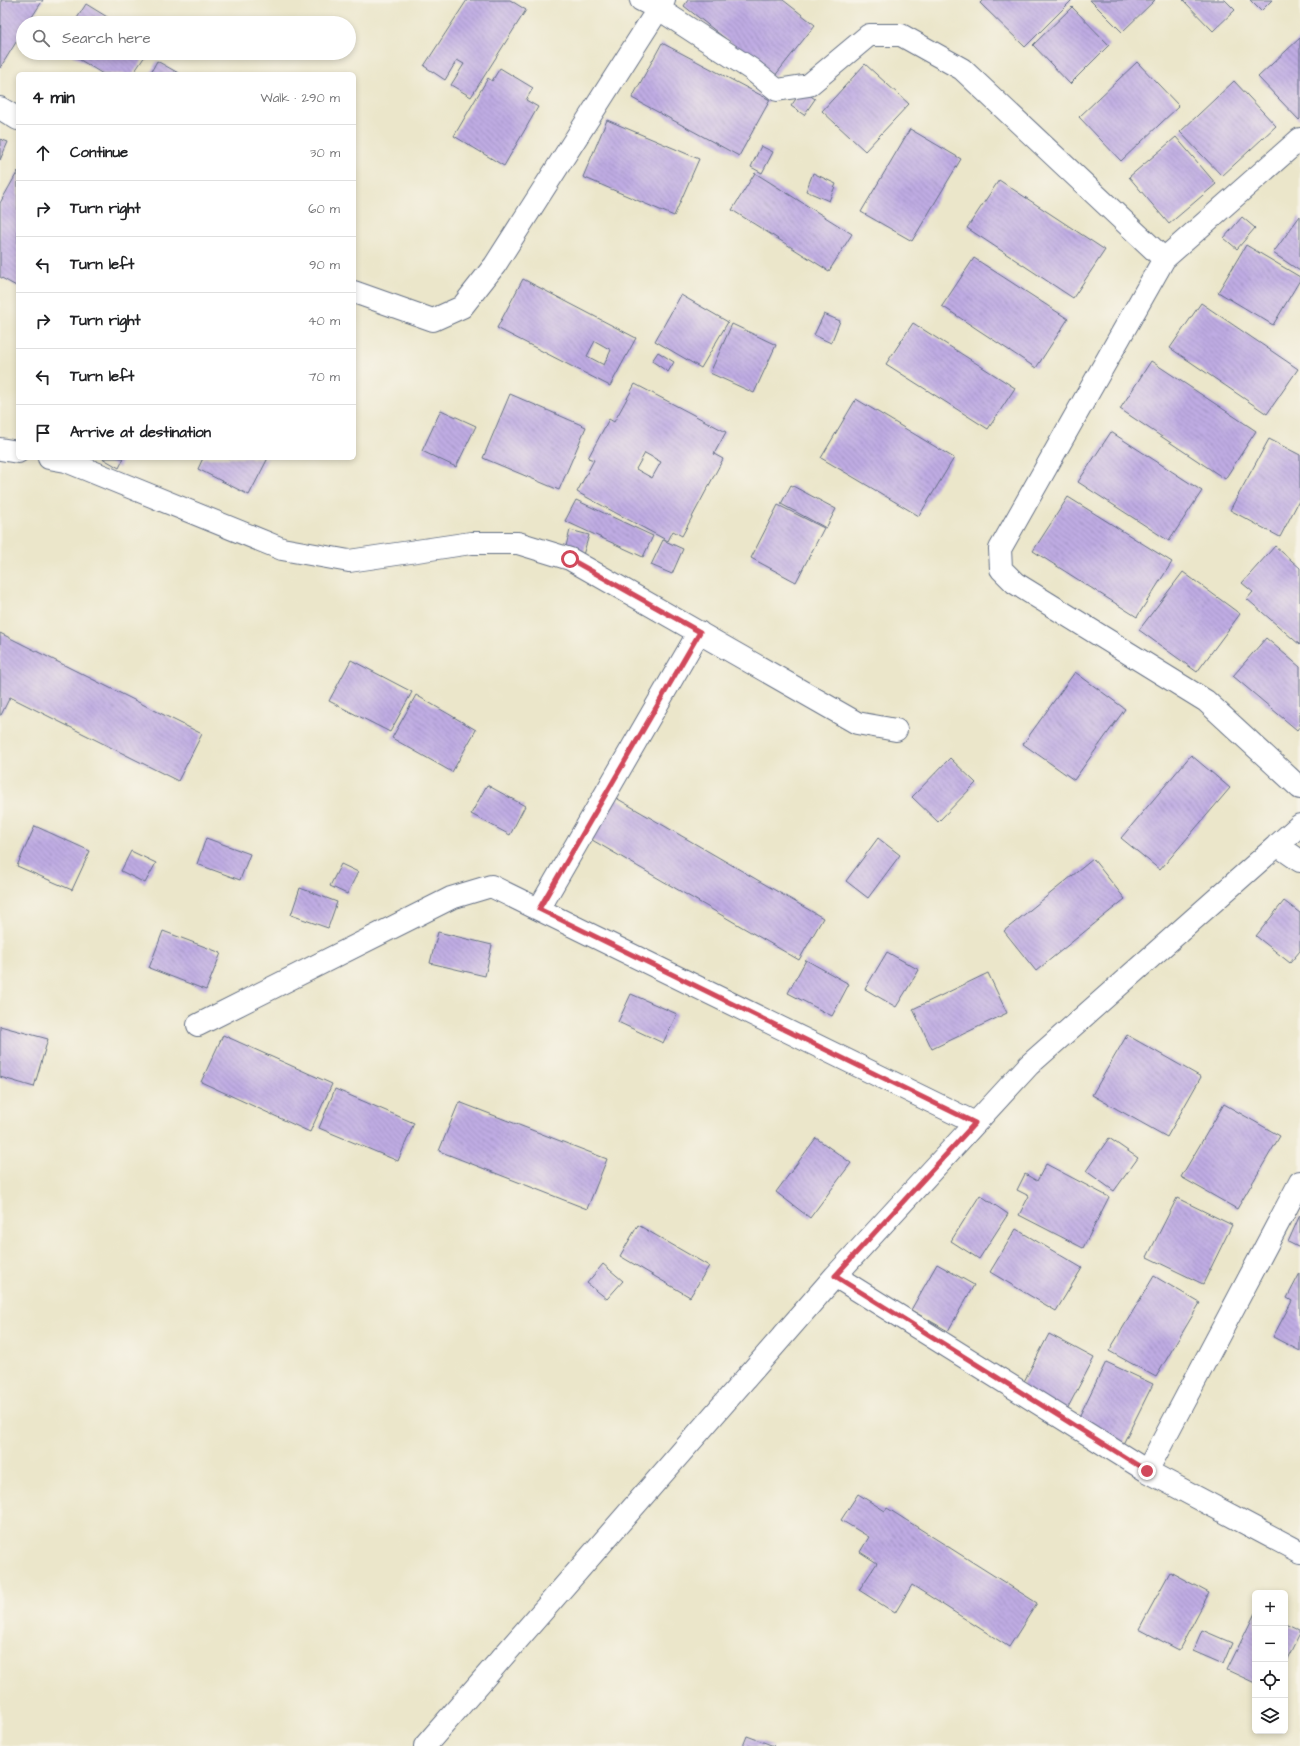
<!DOCTYPE html>
<meta charset="utf-8">
<style>
:root{--surface:#fff;--page:#f2f2f2;--text:#202124;--muted:#757577;--line:#e0e0e0}
body{margin:0;font-family:"Architects Daughter",sans-serif;background:var(--page);color:var(--text)}
.controls{position:absolute;right:12px;bottom:12px;display:grid;overflow:hidden;border-radius:6px;box-shadow:0 2px 6px #0003}
.controls button{width:36px;height:36px;display:grid;place-items:center;padding:0;border:0;border-bottom:1px solid var(--line);background:var(--surface);color:var(--text);font:20px sans-serif}
.stop{position:absolute;width:12px;height:12px;margin:-9px;border:3px solid #d1495b;border-radius:50%;background:#fff}
.stop.end{background:#d1495b;border-color:#fff;box-shadow:0 1px 4px #0008}
.list{margin:0;padding:0;list-style:none}
h2{display:flex;justify-content:space-between;align-items:center;height:52px;margin:0;padding:0 16px;font-size:17px}
h2 small{font-size:13px;font-weight:400;color:var(--muted)}
.list li{display:grid;grid-template-columns:26px 1fr auto;gap:12px;align-items:center;box-sizing:border-box;height:56px;padding:0 16px;border-top:1px solid var(--line)}
.list b{display:block;font-size:15px;white-space:nowrap}
.list em{font-size:13px;font-style:normal;color:var(--muted)}
.icon{flex:none;width:22px;height:22px;fill:none;stroke:currentColor;stroke-width:2;stroke-linecap:round;stroke-linejoin:round}
.map{position:relative;flex:none;width:1300px;height:1746px;overflow:hidden}
.search{position:absolute;background:var(--surface);box-shadow:0 2px 6px #0003;left:16px;top:16px;width:340px;height:44px;display:flex;align-items:center;gap:10px;box-sizing:border-box;padding:0 14px;border-radius:22px;color:var(--muted);font-size:15px}
.panel{position:absolute;background:var(--surface);box-shadow:0 2px 6px #0003;left:16px;top:72px;width:340px;height:388px;border-radius:6px}
.map>svg:first-child{display:block}
.building{fill:url(#building-back-hatch);fill-rule:evenodd}
.lines{fill:none;stroke-linecap:round;stroke-linejoin:round}
.minor-casing{stroke:#646f84;stroke-width:24}
.minor{stroke:#fff;stroke-width:22}
.route{stroke:#d1495b;stroke-width:5}
</style>
<div class="map">
<svg width="1300" height="1746" viewBox="0 0 1300 1746">
<defs>
<pattern id="building-back-hatch" width="6" height="6" patternUnits="userSpaceOnUse"><rect width="6" height="6" fill="#bface3"/><path d="M-1 5l2 2M0 0l6 6M5-1l2 2" fill="none" stroke="#9a8cbb"/></pattern>
</defs>
<rect width="100%" height="100%" fill="#f7f3e8"/>
<filter id="ink" filterUnits="userSpaceOnUse"><feTurbulence type="fractalNoise" baseFrequency=".025" numOctaves="2"/><feDisplacementMap in="SourceGraphic" scale="8" xChannelSelector="R" yChannelSelector="G"/><feConvolveMatrix kernelMatrix="1 2 1 2 8 2 1 2 1" color-interpolation-filters="sRGB"/></filter>
<filter id="wash" filterUnits="userSpaceOnUse"><feTurbulence type="fractalNoise" baseFrequency=".012" numOctaves="4" result="noise"/><feDisplacementMap in="SourceGraphic" scale="16" xChannelSelector="R" yChannelSelector="G"/><feGaussianBlur stdDeviation="0.9" result="paint"/><feColorMatrix in="noise" values="0 0 0 0 0 0 0 0 0 0 0 0 0 0 0 0 0 1.4 0 .05"/><feComposite in="paint" operator="in"/></filter>
<g filter="url(#wash)">
<rect width="100%" height="100%" fill="#ebe6ca"/>
<g id="blocks">
<path class="building" d="M1,0H43L28,23H23V31L0,68Z
M467,0H510L526,10L471,97L451,85L464,64L457,60L445,80L424,66Z
M688,0H783L815,25L774,77L684,6Z
M983,0H1072L1025,47L980,3Z
M1090,0H1155L1122,32Z
M1183,0H1225L1235,10L1213,31Z
M1250,0H1272L1261,11Z
M86,4L117,23H74Z
M1072,7L1109,45L1070,84L1033,45Z
M1300,38V119L1299,120L1258,77Z
M662,43L770,100L739,156L632,98Z
M69,53H147L133,74H103Z
M157,61L180,74H150Z
M1137,62L1179,106L1121,161L1079,117Z
M865,64L909,104L865,151L822,111Z
M500,68L533,88L526,100L538,107L504,166L454,136L488,78L492,81Z
M1234,81L1276,126L1222,176L1180,132Z
M802,90L815,99L804,115L791,106Z
M607,120L699,159L674,216L583,177Z
M910,129L961,159L912,241L861,212Z
M1176,137L1216,184L1169,224L1129,177Z
M0,139L8,142L0,160Z
M761,146L773,152L762,173L751,167Z
M18,171V287L0,277V203Z
M755,173L852,234L829,271L732,210Z
M813,173L836,184L829,201L806,191Z
M999,180L1105,250L1073,298L967,228Z
M1300,216V271L1273,253Z
M1242,217L1255,228L1237,249L1224,238Z
M1246,245L1300,277V280L1273,325L1218,292Z
M974,258L1068,319L1036,368L942,306Z
M523,279L636,338L610,386L497,328ZM595,341L611,350L604,365L587,356Z
M681,295L728,322L701,368L655,341Z
M1201,303L1298,369L1267,414L1170,348Z
M824,314L840,321L831,343L814,335Z
M913,323L1015,388L988,429L886,364Z
M732,324L776,345L754,393L710,373Z
M658,352L674,362L668,372L652,361Z
M1151,361L1256,431L1225,479L1120,409Z
M635,384L726,432L714,454L723,459L682,536L673,531L668,541L577,492L594,460L588,458L609,419L614,422ZM645,453L661,462L652,478L636,469Z
M510,394L586,427L559,490L483,458Z
M856,399L954,458L919,516L821,458Z
M441,410L476,426L456,467L422,451Z
M1111,432L1202,491L1169,541L1078,482Z
M1269,439L1300,455V499L1280,537L1230,510Z
M102,458H124L119,468Z
M203,458H268L249,495L198,469Z
M791,485L836,509L826,528L781,504Z
M1068,497L1172,562L1137,617L1033,551Z
M576,500L653,536L643,557L565,521Z
M778,505L824,528L796,582L751,558Z
M570,530L589,535L583,555L565,550Z
M663,540L683,549L672,574L651,565Z
M1275,546L1300,568V645L1247,599L1253,592L1242,583Z
M1183,572L1240,614L1197,672L1139,630Z
M0,633L202,734L178,781L10,697L1,715H0Z
M1266,638L1300,667V726L1297,730L1233,676Z
M351,660L412,692L390,732L329,701Z
M1075,672L1125,709L1074,780L1023,744Z
M416,695L476,730L452,772L392,738Z
M1191,755L1230,788L1160,870L1121,838Z
M950,758L976,783L938,822L912,797Z
M487,785L525,806L510,835L471,814Z
M611,795L823,918L799,960L587,837Z
M35,826L90,851L72,890L17,866Z
M206,838L250,854L240,880L197,864Z
M878,838L900,855L868,898L846,881Z
M131,851L156,863L145,883L121,871Z
M1093,859L1125,899L1036,971L1004,931Z
M341,864L358,872L347,894L330,886Z
M300,888L337,902L328,928L291,915Z
M1284,901L1300,913V951L1290,963L1256,936Z
M163,931L221,953L206,990L149,968Z
M438,932L492,945L485,976L430,963Z
M887,952L919,970L896,1007L865,989Z
M806,960L849,984L832,1016L788,993Z
M988,973L1007,1013L932,1049L913,1009Z
M631,994L677,1014L663,1043L618,1022Z
M0,1026L48,1039L34,1087L0,1077Z
M223,1035L332,1084L310,1132L201,1082Z
M1127,1035L1201,1077L1167,1137L1092,1095Z
M335,1089L414,1123L398,1161L319,1128Z
M459,1102L607,1159L587,1209L439,1151Z
M1224,1104L1280,1136L1237,1209L1181,1177Z
M816,1138L851,1163L810,1218L776,1192Z
M1109,1138L1138,1158L1114,1191L1086,1171Z
M1046,1164L1109,1197L1083,1248L1019,1215L1029,1196L1017,1190L1025,1174L1037,1181Z
M980,1195L1008,1214L979,1259L951,1241Z
M1177,1198L1232,1225L1203,1284L1147,1257Z
M1300,1215V1248L1288,1242Z
M638,1225L709,1266L690,1297L620,1256Z
M1016,1229L1082,1268L1056,1311L990,1272Z
M603,1264L623,1281L607,1299L587,1283Z
M937,1264L974,1285L948,1331L911,1310Z
M1300,1273V1351L1273,1337L1292,1301L1287,1298Z
M1154,1276L1200,1303L1156,1377L1109,1351Z
M1049,1334L1094,1358L1065,1413L1020,1389Z
M1106,1362L1153,1384L1122,1446L1076,1423Z
M858,1494L885,1511L887,1508L1037,1603L1009,1647L912,1585L895,1613L859,1590L877,1563L860,1552L869,1537L841,1520Z
M1170,1572L1209,1593L1179,1650L1139,1629Z
M1255,1613V1683L1227,1670Z
M1285,1623L1300,1630V1633L1285,1663Z
M1202,1630L1232,1643L1223,1664L1193,1651Z
M747,1736L774,1746H743Z"/>
</g>
</g>
<g filter="url(#ink)">
<use href="#blocks" fill-opacity="0" stroke="#646f84" stroke-width="1"/>
<g class="lines">
<g class="minor-casing">
<path id="minor" d="M641,0L659,9L751,69L777,90L809,85L869,35H901L962,69L1164,259
M0,108L18,119
M1300,139L1164,259L1000,549L1001,569L1015,583L1206,701L1300,788
M354,292L433,320L462,307L495,265L664,0
M0,449L18,452
M49,458L66,461L282,549L349,561L471,543H518L570,559L857,723L896,730
M1277,845L1300,861
M539,909L699,632
M198,1025L451,898L491,886L975,1123
M835,1276L1147,1471L1300,1552
M1147,1471L1300,1182
M425,1746L835,1276L1029,1065L1300,825"/>
</g>
<use href="#minor" class="minor"/>
</g>
</g>
<g class="lines" filter="url(#ink)">
<path class="route" d="M570,559L700,632L539,909L975,1123L835,1276L1147,1471"/>
</g>
</svg>
<div class="controls">
<button>+</button>
<button>−</button>
<button><svg class="icon" aria-label="locate" viewBox="0 0 24 24"><circle cx="12" cy="12" r="6"/><path d="M12 2v4M12 18v4M2 12h4M18 12h4"/></svg></button>
<button><svg class="icon" aria-label="layers" viewBox="0 0 24 24"><path d="M12 4l9 5-9 5-9-5zM3 14l9 5 9-5"/></svg></button>
</div>
<div class="stop" style="left:570px;top:559px"></div>
<div class="stop end" style="left:1147px;top:1471px"></div>
<div class="search"><svg class="icon" aria-label="search" viewBox="0 0 24 24"><circle cx="10" cy="10" r="6"/><path d="M15 15l6 6"/></svg>Search here</div>
<section class="panel">
<h2>4 min<small>Walk · 290 m</small></h2>
<ul class="list">
<li><svg class="icon" aria-label="ahead" viewBox="0 0 24 24"><path d="M12 20V5M6 11l6-6 6 6"/></svg><div><b>Continue</b></div><em>30 m</em></li>
<li><svg class="icon" aria-label="right" viewBox="0 0 24 24"><path d="M7 20v-9h11M14 6l5 5-5 5"/></svg><div><b>Turn right</b></div><em>60 m</em></li>
<li><svg class="icon" aria-label="left" viewBox="0 0 24 24"><path d="M17 20v-9H6M10 6l-5 5 5 5"/></svg><div><b>Turn left</b></div><em>90 m</em></li>
<li><svg class="icon" aria-label="right" viewBox="0 0 24 24"><path d="M7 20v-9h11M14 6l5 5-5 5"/></svg><div><b>Turn right</b></div><em>40 m</em></li>
<li><svg class="icon" aria-label="left" viewBox="0 0 24 24"><path d="M17 20v-9H6M10 6l-5 5 5 5"/></svg><div><b>Turn left</b></div><em>70 m</em></li>
<li><svg class="icon" aria-label="arrive" viewBox="0 0 24 24"><path d="M6 21V4h12l-3 4 3 4H6"/></svg><div><b>Arrive at destination</b></div></li>
</ul>
</section>
</div>
